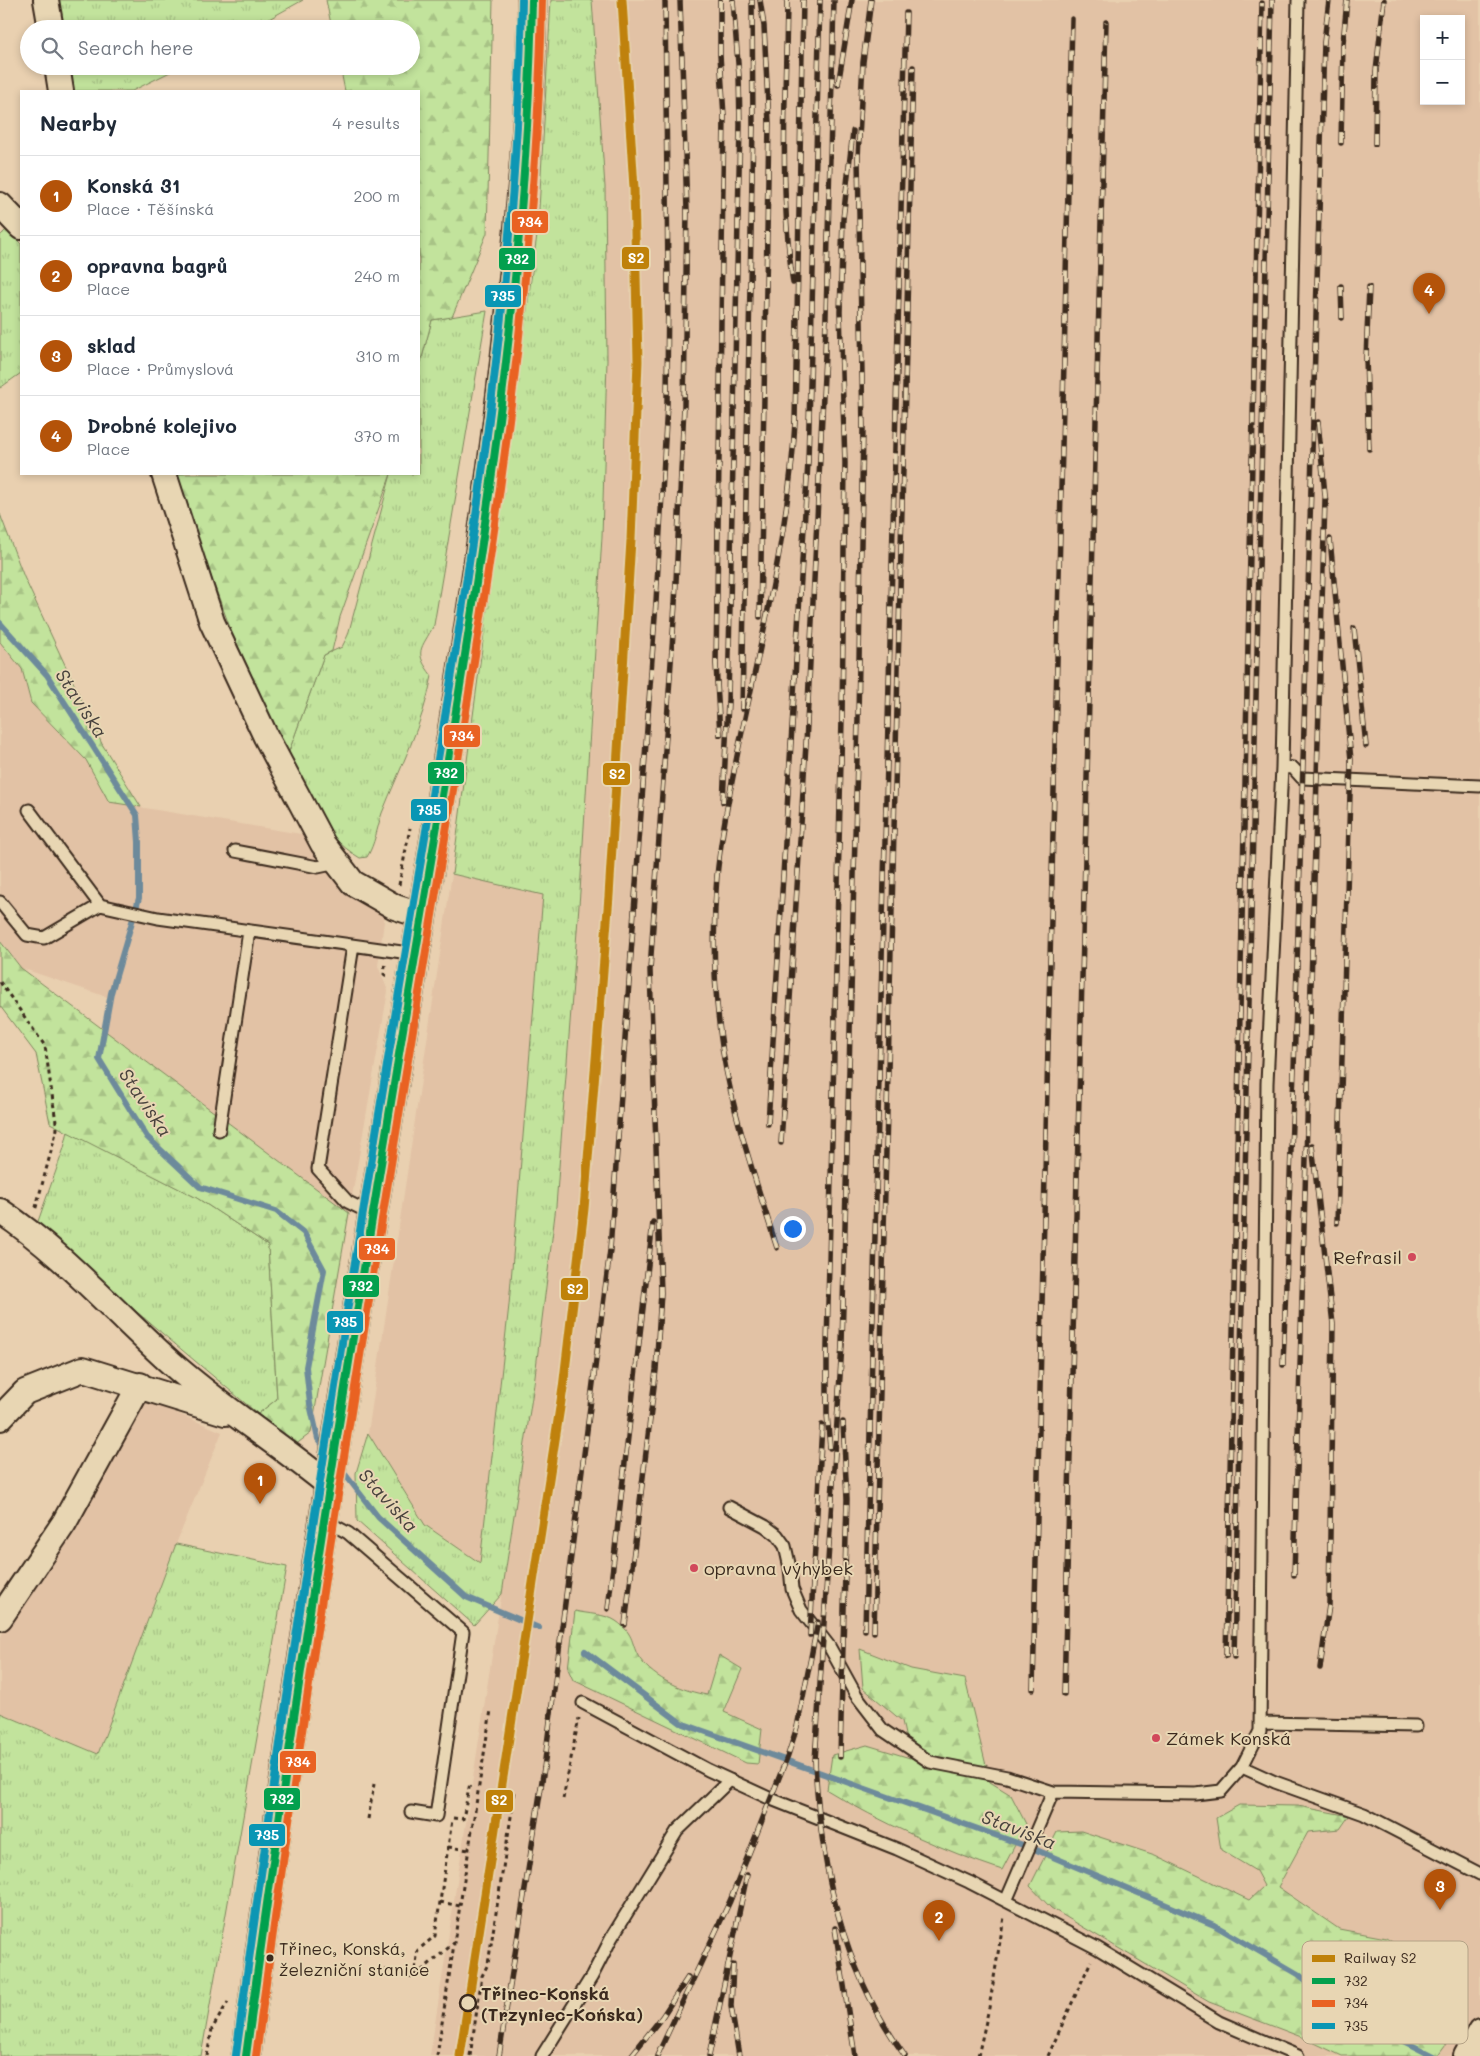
<!DOCTYPE html>
<meta charset="utf-8">
<style>
:root{--surface:#fff;--page:#f6f6f7;--text:#1f2937;--muted:#747a83;--line:#e0e1e3;--accent:#b45309}
body{margin:0;font-family:Mali,sans-serif;background:var(--page);color:var(--text)}
.controls{position:absolute;right:15px;top:15px;display:grid;overflow:hidden;border-radius:0px;box-shadow:0 2px 8px #0003}
.controls button{width:45px;height:45px;display:grid;place-items:center;padding:0;border:0;border-bottom:1px solid var(--line);background:var(--surface);color:var(--text);font:25px sans-serif}
.you{position:absolute;left:792px;top:1228px;width:18px;height:18px;margin:-12px;border:4px solid #fff;border-radius:50%;background:#1a73e8;box-shadow:0 0 0 8px #1a73e833}
.badge{display:grid;place-items:center;width:32px;height:32px;border-radius:50%;background:var(--accent);color:#fff;font-size:16px;font-weight:700}
.pin{position:absolute;translate:-50% -41px;filter:drop-shadow(0 1px 2px #0008)}
.pin::after{content:'';position:absolute;top:26px;width:18px;height:15px;background:inherit;clip-path:polygon(0 0,100% 0,50% 100%)}
.list{margin:0;padding:0;list-style:none}
h2{display:flex;justify-content:space-between;align-items:center;height:65px;margin:0;padding:0 20px;font-size:21px}
h2 small{font-size:16px;font-weight:400;color:var(--muted)}
.list li{display:grid;grid-template-columns:32px 1fr auto;gap:15px;align-items:center;box-sizing:border-box;height:80px;padding:0 20px;border-top:1px solid var(--line)}
.list b{display:block;font-size:19px;white-space:nowrap}
.list p{margin:0;font-size:16px;white-space:nowrap;color:var(--muted)}
.list em{font-size:16px;font-style:normal;color:var(--muted)}
.icon{flex:none;width:28px;height:28px;fill:none;stroke:currentColor;stroke-width:2;stroke-linecap:round;stroke-linejoin:round}
.map{position:relative;flex:none;width:1480px;height:2056px;overflow:hidden}
.search{position:absolute;background:var(--surface);box-shadow:0 2px 8px #0003;left:20px;top:20px;width:400px;height:55px;display:flex;align-items:center;gap:12px;box-sizing:border-box;padding:0 18px;border-radius:28px;color:var(--muted);font-size:19px}
.panel{position:absolute;background:var(--surface);box-shadow:0 2px 8px #0003;left:20px;top:90px;width:400px;height:385px;border-radius:0px}
.map>svg:first-child{display:block}
.built{fill:#e2c2a5;fill-rule:evenodd}
.grass{fill:url(#grass-tufts);stroke:#7e865d}
.forest{fill:url(#forest-firs);stroke:#7e865d}
.lines{fill:none;stroke-linecap:round;stroke-linejoin:round}
.stream{stroke:#6d8a9b;stroke-width:6}
.lane-casing{stroke:#3b2a1e;stroke-width:15}
.street-casing{stroke:#3b2a1e;stroke-width:28}
.secondary-casing{stroke:#3b2a1e;stroke-width:31}
.path{stroke:#3b2a1e;stroke-width:3;stroke-dasharray:4 4;stroke-linecap:butt}
.lane{stroke:#e8d6b3;stroke-width:11}
.street{stroke:#e8d6b3;stroke-width:24}
.secondary{stroke:#e8d6b3;stroke-width:28}
.rail-casing{stroke:#3b2a1e;stroke-width:5.5}
.rail{stroke:#e8d6b3;stroke-width:4;stroke-dasharray:11;stroke-linecap:butt}
.bus-1-casing{stroke:#e8d6b3;stroke-width:11}
.bus-2-casing{stroke:#e8d6b3;stroke-width:11}
.bus-3-casing{stroke:#e8d6b3;stroke-width:11}
.bus-1{stroke:#03a04e;stroke-width:8}
.bus-2{stroke:#e96222;stroke-width:8}
.bus-3{stroke:#0996b4;stroke-width:8}
.rail-1-casing{stroke:#e8d6b3;stroke-width:12}
.rail-1{stroke:#bf8109;stroke-width:9}
.poi-dot{fill:#d1495b;stroke:#e8d6b3;stroke-width:2}
.bus-dot{fill:#3b2a1e;stroke:#e8d6b3;stroke-width:2}
.stop-dot{fill:#e8d6b3;stroke:#3b2a1e;stroke-width:2.5}
.labels{text-anchor:middle;dominant-baseline:central;stroke-width:4;stroke-linejoin:round;paint-order:stroke}
.bus-label{font-size:17px;fill:#3b2a1e;stroke:#e8d6b3;text-anchor:start}
.poi-label{font-size:18px;fill:#3b2a1e;stroke:#e8d6b3;text-anchor:start}
.stop-label{font-size:18px;font-weight:bold;fill:#3b2a1e;stroke:#e8d6b3;text-anchor:start}
.water-label{font-size:19px;font-style:italic;fill:#48423d;stroke:#e8d6b3}
.key{fill:#e8d6b3;stroke:#b4a286;stroke-width:1}
.key-label{font-size:14px;fill:#3b2a1e}
.line-badge{stroke:#e8d6b3;stroke-width:2}
.badge-label{font-size:14px;text-anchor:middle;font-weight:bold;fill:#fff}
</style>
<div class="map">
<svg width="1480" height="2056" viewBox="0 0 1480 2056">
<defs>
<pattern id="grass-tufts" width="24" height="20" patternUnits="userSpaceOnUse" patternTransform="scale(1.25)"><rect width="24" height="20" fill="#c2e39c"/><path d="M3 7l-1-3M5 7V3M7 7l1-3M15 17l-1-3M17 17v-4M19 17l1-3" fill="none" stroke="#a8c386"/></pattern>
<pattern id="forest-firs" width="22" height="20" patternUnits="userSpaceOnUse" patternTransform="scale(1.25)"><rect width="22" height="20" fill="#c2e39c"/><path d="M5 1l3.5 6h-7zM16 11l3.5 6h-7z" fill="#a8c386"/></pattern>
</defs>
<rect width="100%" height="100%" fill="#e9d0b0"/>
<filter id="ink" filterUnits="userSpaceOnUse"><feTurbulence type="fractalNoise" baseFrequency=".02" numOctaves="2"/><feDisplacementMap in="SourceGraphic" scale="10" xChannelSelector="R" yChannelSelector="G"/><feConvolveMatrix kernelMatrix="1 2 1 2 8 2 1 2 1" color-interpolation-filters="sRGB"/></filter>
<g filter="url(#ink)">
<path class="built" d="M592,0H1480V2056H430L534,1384L556,1206L592,713L602,537L607,360L605,187ZM1424,19H1461V101H1424Z
M0,642L22,669L31,703L86,760L109,802L307,835L344,883L364,903L385,914L378,966L388,991L349,1213L203,1185L106,1061L107,997L21,968L0,941Z
M452,874L543,895L509,1305L480,1563L425,1525L368,1433Z
M143,1399L222,1432L176,1544L98,1754L0,1713V1640L9,1613Z"/>
<path class="grass" d="M53,0H303L251,29H58Z
M551,0H592L605,187L607,360L602,537L580,892L556,1206L534,1384L502,1594L474,1625L357,1521L356,1473L368,1433L425,1525L480,1563L509,1305L543,895L452,874L538,227Z
M64,66H182L132,91H68Z
M7,229L21,244V373L0,388V236Z
M487,311L434,625C421,650 413,651 432,676C423,724 400,768 382,813C377,828 375,844 367,857L360,858C318,833 309,796 288,754L324,655L342,647L348,635L391,474H419V369L432,320Z
M68,1131L197,1198L268,1245L277,1399L258,1414L36,1227L64,1148Z
M176,1544L287,1567L201,2056H0V1713L98,1754Z"/>
<path class="forest" d="M326,0H493L487,233L452,317L432,320L419,369V91H345L340,66H411V29H332Z
M173,474H391L340,617L332,651L324,655L288,754L232,633Z
M0,514L24,577L102,744L141,807L109,802L86,760L31,703L22,669L0,642Z
M0,941L21,968L349,1213L311,1433L295,1445L258,1414L277,1399L268,1245L197,1198L50,1123L36,1054L0,1006Z
M575,1611C587,1614 606,1614 616,1621C636,1635 630,1644 640,1659C655,1680 684,1691 707,1695L719,1655L742,1669L724,1712L762,1729L758,1764L746,1763L573,1680L568,1669Z
M860,1649L911,1669L965,1679L990,1782L1011,1795L1026,1824L1002,1870C945,1851 879,1822 827,1790L832,1755L867,1745L910,1758L902,1721L863,1688Z
M1239,1805L1298,1806L1349,1816L1340,1829L1308,1832L1278,1887L1339,1929L1386,1938L1419,1959L1412,1993L1463,2021L1437,2056H1342L1304,2038L1209,2002L1051,1908L1030,1886L1057,1832L1081,1831L1155,1855L1249,1900L1264,1886L1256,1871L1221,1850L1216,1818Z"/>
<g class="lines">
<path class="stream" d="M0,623L47,675L137,815L139,842V898L111,993L99,1059L147,1137L200,1187L276,1211L304,1233L324,1270L306,1367L310,1404L318,1439L326,1449
M341,1469L378,1517L466,1597L539,1628
M585,1651L681,1723L1034,1849L1214,1925L1298,1974L1344,2011L1433,2056"/>
<g class="lane-casing">
<path id="lane" d="M1282,767L1293,768L1302,778L1480,786
M29,810L100,905L158,918L416,954
M235,851L318,867L337,863
M0,902L27,935L44,938L100,905
M353,946L318,1169L348,1202L372,1214
M219,1130L249,931
M729,1507L765,1526L777,1535L785,1546L790,1568L792,1589L801,1610L829,1646L856,1695L883,1730L930,1762L1007,1777L1053,1792
M324,1520L348,1533L463,1632L436,1816L411,1812
M583,1703L708,1770L771,1799L897,1849L969,1882L1097,1948L1219,2022L1298,2056
M1260,1723L1416,1726
M1242,1767L1275,1782L1364,1814L1480,1874
M1006,1901L1053,1792L1196,1794L1221,1791L1242,1767L1260,1731L1267,1083L1282,767L1298,0
M542,2056L592,1976L612,1937L677,1831L730,1780"/>
</g>
<g class="street-casing">
<path id="street" d="M46,0L51,29
M57,66L61,91
M0,205L21,227
M164,474L212,622L266,737L323,844L353,883L395,907L423,916
M0,1211C63,1253 114,1312 170,1362C220,1407 278,1443 329,1485
M0,1418L25,1392L83,1369L225,1413
M0,1618L64,1523L140,1385
M1466,2056L1480,2031"/>
</g>
<g class="secondary-casing">
<path id="secondary" d="M246,2056C294,1690 354,1326 414,963C450,747 487,530 510,312C521,208 531,104 532,0"/>
</g>
<path class="path" d="M399,885L410,828
M385,965L384,974L388,977
M0,982L45,1046L57,1129L35,1211
M563,1799L579,1718
M453,1818L463,1819L470,1783
M368,1819L374,1784
M448,1847L469,1850
M440,1902L460,1906
M385,1970L414,1977L454,1943L491,1710
M414,1977L418,1950L435,1936L452,1820
M207,2056L212,2029L228,2002
M437,2056L454,1944
M470,2056L482,1976L488,1964L515,1791
M978,2056L989,2008L1004,1917
M1048,2056L1091,1961"/>
<use href="#lane" class="lane"/>
<use href="#street" class="street"/>
<use href="#secondary" class="secondary"/>
<g class="rail-casing">
<path id="rail" d="M720,0V55L724,116L716,664L720,735
M787,0C786,94 779,190 793,283
M871,0L863,62L858,158L863,429L858,719L842,1345L815,1761C820,1866 842,1969 905,2056
M838,85L852,0
M1341,143L1343,43L1347,0
M1375,144L1376,71L1384,0
M1341,286L1342,318
M1318,422L1326,505
M1369,449L1366,358L1369,287
M1330,539L1351,760L1337,1223
M760,617L769,123L764,26L760,0
M1354,628L1366,746
M742,709L753,126L752,0
M723,802L728,702L740,125L739,76L733,0
M768,1124L808,462L820,0
M781,1143L806,744L825,355L834,0
M1312,1145L1333,1324L1329,1605L1320,1668
M777,1248C757,1184 734,1119 723,1053C714,995 712,934 717,876C721,834 730,792 738,751C760,643 789,533 795,422L803,0
M1283,1365L1294,1070L1324,42L1329,0
M830,1448L827,1414V1346L842,719L845,463L840,312L843,219L853,131
M1294,1575L1325,499
M608,1609L653,1222
M625,1625L656,1370L661,1293L650,970L675,604L684,406L687,211L680,0
M865,1630L906,13
M874,1632L913,67
M810,1635L822,1425
M1226,1656L1262,3
M1234,1657L1272,0
M1033,1689L1072,19
M1064,1694L1106,22
M840,1757L847,1499L843,1422
M835,1928L855,2056
M733,1965L731,2006L739,2056
M499,2056L544,1768L610,1250L656,602L667,404L668,277L665,0
M631,2056L662,2017L688,1977
M657,2056L730,1901L788,1755L797,1727L818,1622
M709,2056L747,1875"/>
</g>
<use href="#rail" class="rail"/>
<g class="bus-1-casing">
<path id="bus-1" d="M246,2056C295,1690 354,1326 414,963C467,644 526,323 532,0"/>
</g>
<g class="bus-2-casing">
<path id="bus-2" d="M256,2056C305,1691 364,1326 424,963C477,645 536,323 542,0"/>
</g>
<g class="bus-3-casing">
<path id="bus-3" d="M236,2055C285,1689 344,1326 404,962C457,644 516,323 522,0"/>
</g>
<use href="#bus-1" class="bus-1"/>
<use href="#bus-2" class="bus-2"/>
<use href="#bus-3" class="bus-3"/>
<g class="rail-1-casing">
<path id="rail-1" d="M460,2056L563,1388L584,1209L609,896L631,540L638,361L634,188L622,0"/>
</g>
<use href="#rail-1" class="rail-1"/>
</g>
</g>
<g class="poi-dot">
<circle cx="1412" cy="1257" r="5"/>
<circle cx="694" cy="1568" r="5"/>
<circle cx="1156" cy="1738" r="5"/>
</g>
<circle class="bus-dot" cx="270" cy="1958" r="4.5"/>
<circle class="stop-dot" cx="468" cy="2003" r="8"/>
<g class="labels">
<g class="bus-label">
<text x="279" y="1948">Třinec, Konská,<tspan x="279" dy="21">železniční stanice</tspan></text>
</g>
<g class="poi-label">
<text x="1402" y="1257" text-anchor="end">Refrasil</text>
<text x="704" y="1568">opravna výhybek</text>
<text x="1166" y="1738">Zámek Konská</text>
</g>
<g class="stop-label">
<text x="481" y="1993">Třinec-Konská<tspan x="481" dy="21">(Trzyniec-Końska)</tspan></text>
</g>
<g class="water-label">
<text transform="translate(82 703) rotate(57)">Staviska</text>
<text transform="translate(146 1102) rotate(56)">Staviska</text>
<text transform="translate(389 1500) rotate(48)">Staviska</text>
<text transform="translate(1019 1829) rotate(21)">Staviska</text>
</g>
</g>
<rect x="1302" y="1941" width="166" height="103" rx="8" class="key"/>
<rect x="1312" y="1955" width="23" height="7" fill="#bf8109"/>
<rect x="1312" y="1978" width="23" height="6" fill="#03a04e"/>
<rect x="1312" y="2000" width="23" height="7" fill="#e96222"/>
<rect x="1312" y="2023" width="23" height="6" fill="#0996b4"/>
<g class="key-label">
<text x="1344" y="1963">Railway S2</text>
<text x="1344" y="1986">732</text>
<text x="1344" y="2008">734</text>
<text x="1344" y="2031">735</text>
</g>
<g class="line-badge">
<rect x="511" y="210" width="38" height="24" rx="5" fill="#e96222"/>
<rect x="621" y="246" width="29" height="24" rx="5" fill="#bf8109"/>
<rect x="498" y="247" width="38" height="24" rx="5" fill="#03a04e"/>
<rect x="484" y="284" width="38" height="24" rx="5" fill="#0996b4"/>
<rect x="443" y="724" width="38" height="24" rx="5" fill="#e96222"/>
<rect x="427" y="761" width="38" height="24" rx="5" fill="#03a04e"/>
<rect x="602" y="762" width="29" height="24" rx="5" fill="#bf8109"/>
<rect x="410" y="798" width="38" height="24" rx="5" fill="#0996b4"/>
<rect x="358" y="1237" width="38" height="24" rx="5" fill="#e96222"/>
<rect x="342" y="1274" width="38" height="24" rx="5" fill="#03a04e"/>
<rect x="560" y="1277" width="29" height="24" rx="5" fill="#bf8109"/>
<rect x="326" y="1310" width="38" height="24" rx="5" fill="#0996b4"/>
<rect x="279" y="1750" width="38" height="24" rx="5" fill="#e96222"/>
<rect x="263" y="1787" width="38" height="24" rx="5" fill="#03a04e"/>
<rect x="485" y="1789" width="29" height="24" rx="5" fill="#bf8109"/>
<rect x="248" y="1823" width="38" height="24" rx="5" fill="#0996b4"/>
</g>
<g class="badge-label">
<text x="530" y="227">734</text>
<text x="636" y="263">S2</text>
<text x="517" y="264">732</text>
<text x="503" y="301">735</text>
<text x="462" y="741">734</text>
<text x="446" y="778">732</text>
<text x="617" y="779">S2</text>
<text x="429" y="815">735</text>
<text x="377" y="1254">734</text>
<text x="361" y="1291">732</text>
<text x="575" y="1294">S2</text>
<text x="345" y="1327">735</text>
<text x="298" y="1767">734</text>
<text x="282" y="1804">732</text>
<text x="499" y="1805">S2</text>
<text x="267" y="1840">735</text>
</g>
</svg>
<div class="controls">
<button>+</button>
<button>−</button>
</div>
<div class="you"></div>
<div class="pin badge" style="left:260px;top:1504px">1</div>
<div class="pin badge" style="left:939px;top:1941px">2</div>
<div class="pin badge" style="left:1440px;top:1910px">3</div>
<div class="pin badge" style="left:1429px;top:314px">4</div>
<div class="search"><svg class="icon" aria-label="search" viewBox="0 0 24 24"><circle cx="10" cy="10" r="6"/><path d="M15 15l6 6"/></svg>Search here</div>
<section class="panel">
<h2>Nearby<small>4 results</small></h2>
<ul class="list">
<li><span class="badge">1</span><div><b>Konská 31</b><p>Place · Těšínská</p></div><em>200 m</em></li>
<li><span class="badge">2</span><div><b>opravna bagrů</b><p>Place</p></div><em>240 m</em></li>
<li><span class="badge">3</span><div><b>sklad</b><p>Place · Průmyslová</p></div><em>310 m</em></li>
<li><span class="badge">4</span><div><b>Drobné kolejivo</b><p>Place</p></div><em>370 m</em></li>
</ul>
</section>
</div>
